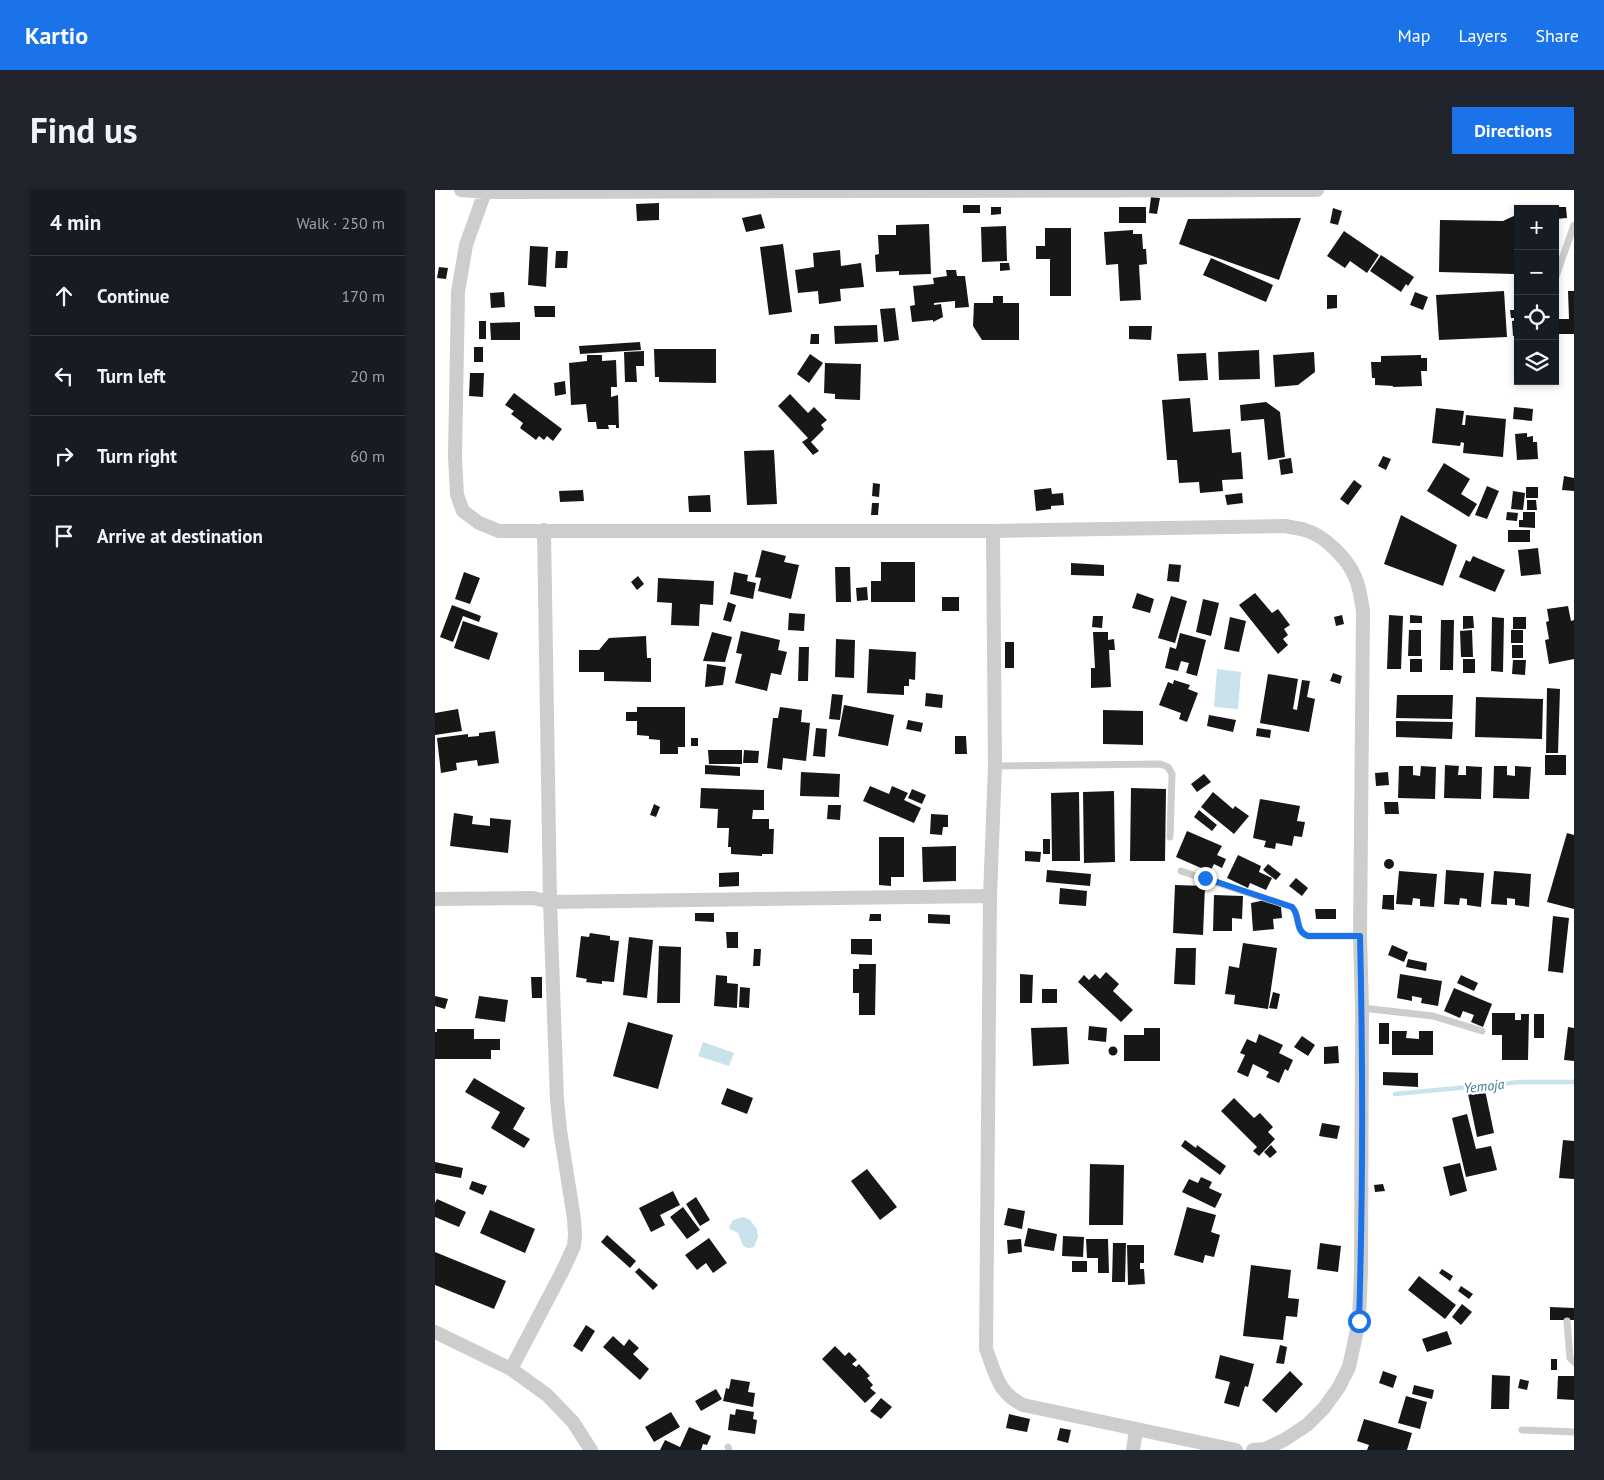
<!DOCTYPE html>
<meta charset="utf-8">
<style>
:root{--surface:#171b24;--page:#20242c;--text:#f1f3f6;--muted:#9ea1a6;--line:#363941;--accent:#1a73e8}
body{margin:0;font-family:"PT Sans",sans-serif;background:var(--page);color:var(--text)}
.controls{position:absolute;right:15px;top:15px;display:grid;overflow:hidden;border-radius:0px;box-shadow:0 2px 8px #0003}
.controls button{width:45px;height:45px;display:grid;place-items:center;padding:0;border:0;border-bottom:1px solid var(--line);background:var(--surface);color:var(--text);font:25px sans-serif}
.stop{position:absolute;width:15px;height:15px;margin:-11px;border:4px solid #1a73e8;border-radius:50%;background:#fff}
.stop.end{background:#1a73e8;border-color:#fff;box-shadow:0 1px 5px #0008}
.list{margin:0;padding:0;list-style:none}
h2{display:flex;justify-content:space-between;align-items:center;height:65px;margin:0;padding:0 20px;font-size:21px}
h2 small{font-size:16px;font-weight:400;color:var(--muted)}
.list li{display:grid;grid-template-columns:32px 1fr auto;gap:15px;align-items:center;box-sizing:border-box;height:80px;padding:0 20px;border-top:1px solid var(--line)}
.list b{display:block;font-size:19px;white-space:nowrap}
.list em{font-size:16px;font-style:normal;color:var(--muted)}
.icon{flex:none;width:28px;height:28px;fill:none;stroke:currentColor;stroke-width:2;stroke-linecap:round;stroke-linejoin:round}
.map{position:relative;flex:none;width:1139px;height:1260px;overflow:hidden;border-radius:0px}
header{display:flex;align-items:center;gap:30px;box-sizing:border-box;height:70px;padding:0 25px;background:var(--accent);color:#fff}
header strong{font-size:24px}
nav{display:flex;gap:28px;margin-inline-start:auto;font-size:18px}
.intro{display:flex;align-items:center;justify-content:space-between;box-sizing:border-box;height:120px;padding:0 30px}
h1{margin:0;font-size:35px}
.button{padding:12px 22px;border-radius:0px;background:var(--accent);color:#fff;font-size:18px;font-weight:700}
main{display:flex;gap:30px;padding:0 30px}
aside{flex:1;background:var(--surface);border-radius:0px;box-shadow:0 2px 8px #0003}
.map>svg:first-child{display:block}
.water{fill:#cae2ec}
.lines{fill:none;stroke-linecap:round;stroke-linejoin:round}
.stream{stroke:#cae2ec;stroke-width:4.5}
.building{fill:#171717}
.service{stroke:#cdcdcd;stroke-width:7}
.minor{stroke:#cdcdcd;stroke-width:14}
.route{stroke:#1a73e8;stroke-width:6}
.labels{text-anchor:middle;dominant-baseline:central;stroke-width:5;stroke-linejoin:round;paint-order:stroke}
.water-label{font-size:14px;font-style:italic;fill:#3d7a93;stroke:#fff}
</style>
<header>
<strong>Kartio</strong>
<nav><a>Map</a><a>Layers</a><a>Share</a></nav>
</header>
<div class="intro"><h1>Find us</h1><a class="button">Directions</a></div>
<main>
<aside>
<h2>4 min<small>Walk · 250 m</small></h2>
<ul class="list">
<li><svg class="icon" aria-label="ahead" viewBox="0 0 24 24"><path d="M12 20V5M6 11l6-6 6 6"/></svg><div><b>Continue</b></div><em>170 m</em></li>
<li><svg class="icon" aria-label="left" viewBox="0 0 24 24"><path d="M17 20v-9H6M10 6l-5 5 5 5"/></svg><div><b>Turn left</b></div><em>20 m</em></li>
<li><svg class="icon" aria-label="right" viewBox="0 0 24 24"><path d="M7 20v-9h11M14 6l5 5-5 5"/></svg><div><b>Turn right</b></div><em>60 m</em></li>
<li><svg class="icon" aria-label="arrive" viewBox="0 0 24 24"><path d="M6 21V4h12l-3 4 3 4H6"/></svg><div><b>Arrive at destination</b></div></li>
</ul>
</aside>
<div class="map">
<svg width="1139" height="1260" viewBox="0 0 1139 1260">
<rect width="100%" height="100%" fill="#fff"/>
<path class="water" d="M782,479L806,482L803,519L779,517Z
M268,852L299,863L294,876L263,866Z
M308,1027L315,1030L322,1039L323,1047L319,1057C307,1061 307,1052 303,1043L295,1039L294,1037L298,1030Z"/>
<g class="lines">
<path class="stream" d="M960,904L1086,892H1139"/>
</g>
<path class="building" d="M716,7L725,8L722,24L714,23Z
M224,13V30L202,31L201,14Z
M528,15H545V23H528Z
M556,17H566V24L556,25Z
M684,17H711V33H684Z
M1120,17H1131L1132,28L1120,29Z
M898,18L907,21L903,35L895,33Z
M326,24L330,38L311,42L307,28Z
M1083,24L1082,78H1079V84L1004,82L1005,30L1068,31Z
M866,28L844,90L744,54L753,29Z
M494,34L496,84L464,85V81L441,82L440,65L444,64L443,45H461V35Z
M571,36L572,71L547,72L546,37Z
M610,38H636V106H615V69H601V56H610Z
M698,40V44H707L708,59H711L712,74L704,75L706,110L685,111L683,74L671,75L669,42Z
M909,41L944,65L932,83L915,71L910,78L892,66Z
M348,54L357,122L334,125L325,57Z
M95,56L113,57L111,97L93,95Z
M405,60L406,76L426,73L429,97L405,99L406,111L384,114L383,101L363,103L360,80L379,77L378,63Z
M121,61H133L132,78H120Z
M946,65L979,87L973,96L971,94L966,102L935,81Z
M776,68L838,95L831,112L768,85Z
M565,73H574L575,80L565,81Z
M4,77L13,78L11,89L2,88Z
M511,80H521L522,86H530L534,117L520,118V111L499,113V115L506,114L508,127L498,132V130L477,132L475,116L480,115L478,96L499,94L498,88L512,86Z
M1069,101L1072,147L1004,150L1001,105Z
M1133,101H1139V144H1120V129H1134Z
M69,102L70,117L56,118L55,103Z
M980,102L993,107L988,120L975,115Z
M892,105H902V118L892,119Z
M558,106H568V113H584V150H547L538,136L539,113H558Z
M99,116H120V127H100Z
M460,118L464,150L449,152L445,119Z
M1075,120H1083V128H1076Z
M1083,130V145L1078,146L1077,131Z
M44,131H51V149H44Z
M85,132V150H56L55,133Z
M442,135L443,152L400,154L399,136Z
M694,136H717L716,150L694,149Z
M376,144H384V154H375Z
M205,152L206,160L145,164L144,156Z
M39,157H48V172H39Z
M219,159H281V193L224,192V187H220Z
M824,160L825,189L784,190L783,162Z
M209,161V176H201L202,192H190L189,162Z
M879,162L880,182L863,195L840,197L838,165Z
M771,163L773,190L744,191L742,164Z
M375,164L388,173L374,193L362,184Z
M152,165H167V171L181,170L182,197H176V207L183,205L184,238H181V235H173L174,239H162L161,232H153L151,214L136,215L134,173L152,171Z
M986,165V168H992V181H986L987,196L958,197V196L940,195V188H937L936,172H946V166Z
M390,173L426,174L425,210L400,209V204L389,203Z
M35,183H49L48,207L34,206Z
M130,191L131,204L120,206L119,193Z
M79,203L127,239L118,251L112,246L109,250L104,246L101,250L85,238L88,233L76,224L79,221L70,215Z
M355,204L373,223L379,217L392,230L386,235L389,239L376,252L384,261L378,265L367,252L373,248L343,216Z
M755,208L758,242L795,239L797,263L806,262L808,289L787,290L788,301L765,303L764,292L744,293L742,270H732L727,210Z
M831,212L845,222L850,267L833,270L829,229L806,231L805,215Z
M1079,217L1098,219L1097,231L1078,229Z
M1001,218L1029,221L1027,235H1030L1031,225L1071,229L1068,267L1028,263L1029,253L1026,252L1025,256L997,253Z
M1092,243V247L1098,246V252H1102L1103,269L1082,270L1080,244Z
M339,260L342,314L312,315L309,261Z
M948,266L956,269L951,280L943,276Z
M856,268L858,283L846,285L844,270Z
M1009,273L1035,289L1026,304L1042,314L1034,327L992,301Z
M1129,286L1139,288V301L1127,300Z
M919,290L927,296L913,315L905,309Z
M438,293L445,294L444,307L437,306Z
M1052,296L1064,301L1052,329L1040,325Z
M1091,297H1103V308H1091Z
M616,298L617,304L628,303L629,315L616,316V319L601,321L599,300Z
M148,300L149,311L125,312L124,301Z
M1078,301L1090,303L1088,320L1076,319Z
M807,303L808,313L792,315L790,305Z
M275,305L276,322H254L253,306Z
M1092,310H1101L1102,320H1092Z
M437,313H444L443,325H436Z
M1072,322L1083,323L1082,331L1071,330Z
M1088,322H1100V338L1084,337V330H1088Z
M966,325L1022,355L1008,396L949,374Z
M1073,340H1095V352H1073Z
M1103,358L1106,384L1086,386L1083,360Z
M327,360L351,366L349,372L364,375L356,409L323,401L326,388L320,387Z
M1038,366L1070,380L1060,402L1024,387L1031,370L1035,372Z
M446,372H480V412H436V391H446Z
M636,373L669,375V386L636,385Z
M734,374L746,375L744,392L732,391Z
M400,377H415L416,412H401Z
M29,382L45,388L35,414L20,409Z
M299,382L313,385L312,391L321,393L318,409L295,404Z
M203,386L209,394L202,400L196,392Z
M223,388L279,391L278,415L265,414L264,436L236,435L237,413L222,412Z
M432,397L433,410L422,411L421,398Z
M702,403L719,409L715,423L697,418Z
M820,403L837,423L843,419L855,435L849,439L853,445L848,449L853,455L843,464L804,415Z
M736,406L752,411L740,453L723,448Z
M507,407H524V421H507Z
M768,409L784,413L776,446L761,442Z
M293,412L301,415L296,432L288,430Z
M17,415L46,426L44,432L28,426L18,452L5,447Z
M1133,416L1136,431L1139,430V469L1114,474L1110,450L1114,449L1111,432L1114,431L1112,419Z
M354,423L370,424L369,441L353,440Z
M907,425L909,434L901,436L899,427Z
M954,425L968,426L966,479H952Z
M975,425L987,426V433H975Z
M658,426H668L667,438L657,437Z
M1028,426H1038L1039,438L1028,439Z
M795,427L811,431L804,462L789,459Z
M1057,427L1069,428L1068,482L1056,481Z
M1078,427H1091V439H1078Z
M1006,430H1019L1018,480H1005Z
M28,431L63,443L54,470L19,458Z
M974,440H986V466H973Z
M1037,440L1038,467H1026L1025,441Z
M1076,440H1088V453H1076Z
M306,441L345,450L343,460L352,462L346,485L336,483L332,501L300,493L307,464L301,463Z
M277,442L297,447L290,472L268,471Z
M658,442H673V450L679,449L680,460H674L676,497L656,498V478H660Z
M745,443L771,450L762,486L751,483L754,473L746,471L743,481L730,478L735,457L741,459Z
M211,446L212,468H216V492L169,491V482H144V460H164L174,448Z
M401,449L420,450L419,488L400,487Z
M570,452H579V478H570Z
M1077,455H1088V468H1077Z
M364,457H374L373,491H363Z
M434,459L481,462L480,490L474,489V496H469V505L432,503Z
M975,469H987V482H975Z
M1028,469H1040V483H1028Z
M1078,470H1091L1090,485L1077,484Z
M272,474L291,477L288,495L270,497Z
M898,483L907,486L905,494L895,491Z
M833,484L863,489L858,519L862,520L867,490L875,491L872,507L880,509L874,542L825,533Z
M739,490L755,495L753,499L763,503L752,532L744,529L746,523L724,515L733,492L738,494Z
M1112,498L1125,499L1123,563H1111Z
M491,503L508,505L507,518L490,516Z
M397,504L408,505L405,530L394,529Z
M962,505H1018L1017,529L961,528Z
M1041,507L1108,509L1107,549L1040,547Z
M409,515L459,525L453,556L403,546Z
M202,517H250V557H243V564H225V550L214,549V546L202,545V531H191V522H202Z
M345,517L367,520L366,532L375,533L371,571L348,568L347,580L332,578L338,528H343Z
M23,519L27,541L0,545V523Z
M668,520L708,521V555L668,554Z
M774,525L801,530L798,542L772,536Z
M473,530L488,533L486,542L471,539Z
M961,531L1018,532L1017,549L961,547Z
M381,538L392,539L390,567L378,566Z
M822,538L836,540L835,548L821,546Z
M60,541L64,573L43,576L42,570L21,573L22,580L6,583L2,548L33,544V547L44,546V543Z
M520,546H531L532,564H520Z
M256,548H263V556H256Z
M273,560H307V574H274Z
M309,560L324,561L323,573H308Z
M1110,565H1131V585H1110Z
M270,575L305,577V586L270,584Z
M1010,575L1024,576L1023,585H1031V576L1047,577L1046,609L1009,608Z
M964,576H978V585L985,586L986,576L1001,577L1000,609L963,608Z
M1059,576H1072V585L1080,586V576L1096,577L1094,609L1058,608Z
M366,582L405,584L404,607L365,606Z
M953,582L954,595L941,596L940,583Z
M769,584L776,592L762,602L756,594Z
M435,596L454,604L457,596L473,603L469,610L486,618L479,633L428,611Z
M266,598L329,600V620H318L317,629H334V639H339L338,664H327V666L296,664V657H293L294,638H282L283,619L265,618Z
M696,598L731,599L730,671H695Z
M477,599L491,605L487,614L473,608Z
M679,601L680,672L649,673L648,602Z
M644,602L645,671H617L616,603Z
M778,602L798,619L800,616L814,626L799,644L766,617Z
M825,609L865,616L862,631L870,632L867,647L859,646L857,656L841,653L840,659L829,657L831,651L818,648Z
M949,612H963L964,624H950Z
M219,614L225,617L221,627L215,625Z
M393,615H406L405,630L392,629Z
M764,620L782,635L777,641L759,627Z
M19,623L38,626L37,634L55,636V628L76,630L73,663L15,656Z
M496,624L513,625V637H508L507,645L495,644Z
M752,641L787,656L782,665L791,669L787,678L779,674L775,682L741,667Z
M1132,643L1139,645V719L1112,712Z
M444,647H469V687H456V696L444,695Z
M608,649H615V664H608Z
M521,656V691L488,692L487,657Z
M590,661L606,662L605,672L590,671Z
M803,665L826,676L824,682L837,688L831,700L815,693L813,698L792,688Z
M949 674a5 5 0 1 1 10 0a5 5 0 1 1-10 0Z
M833,674L846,684L841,690L828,680Z
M612,680L656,684L655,696L611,692Z
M1011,680L1049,683L1046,717L1032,715V709L1025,708L1024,715L1009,714Z
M964,681L1002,684L999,717L985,716V709L978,708L977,715L961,714Z
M1059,681L1096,684L1094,717L1080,715V709L1072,708V715L1056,714Z
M304,682V696L284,697V683Z
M861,688L873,698L867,706L854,696Z
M740,695L770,696L768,745L738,743Z
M625,698L652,701L651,716L624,714Z
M779,705L808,706L807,729L797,728V741H778Z
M948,705H959V720L947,719Z
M830,710L846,717L847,728L838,729L839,739L818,741L816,713Z
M880,719H901V729H881Z
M260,723H279V732L260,731Z
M435,724H446V731H434Z
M493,724L515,725V734L493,733Z
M1118,726L1134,728L1128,783L1113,781Z
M291,742H303V758H292Z
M155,743L175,746V750L184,751L179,792L167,791V794L151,792L152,789L141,787L146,746L154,747Z
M194,747L218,750L212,808L188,805Z
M416,749H437V765L416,764Z
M808,753L842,758L833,819L799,814L800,805L790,804L794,776L804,778Z
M957,755L973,762L969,772L953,765Z
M224,756L246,757L245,813H222Z
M741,758H761L760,795L739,794Z
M319,759H326L325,776H318Z
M973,769L992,773L991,781L971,777Z
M424,774H441L440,825H424V803H418V779H424Z
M671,782L684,794L678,801L698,820L686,832L643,792L649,785L654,790L660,784L665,789Z
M585,784L598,785L597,813H585Z
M965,784L1007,791L1003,816L986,813L987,808L977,806V811L962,808Z
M281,785L292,786V793L303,794L302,818L279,816Z
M1026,785L1043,793L1039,801L1022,793Z
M96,787H107V808H97Z
M305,797L315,798L314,818L304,817Z
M1019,798L1057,814L1048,837L1036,832L1039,825L1028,821L1025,828L1009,821Z
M607,799H622V813H607Z
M838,802L845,804L842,819L834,818Z
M0,806L13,809L10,819L0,816Z
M44,806L73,810L70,832L40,828Z
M1057,823H1080V830H1086V824H1094L1093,870H1067V845H1057Z
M1099,824H1109V848H1099Z
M193,832L238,845L223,899L178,886Z
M944,833H954V854H944Z
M654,836L672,838L671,852L653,850Z
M632,837L634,874L598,876L596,838Z
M1133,837L1139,838V871L1129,870Z
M709,838H725V871H689V845H709Z
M2,839H39V849H65V860H56V869H0V842H2Z
M957,841H972L971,848L984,849V841H998V865H957Z
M824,844L848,855L844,863L858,870L853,881L850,879L844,893L831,887L834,882L818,874L813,887L802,882L810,865L805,863L812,849L821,853Z
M867,846L880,855L873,866L859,857Z
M903,856L904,873L889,874V857Z
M673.5 861a4.5 4.5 0 1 1 9 0a4.5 4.5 0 1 1-9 0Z
M948,882L983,883V897L948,895Z
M39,888L90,918L78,939L95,949L89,958L56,938L65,922L30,902Z
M292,898L318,908L312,924L286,914Z
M1050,900L1059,943L1042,947L1033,904Z
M799,908L819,928L825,923L838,937L833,942L840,949L824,966L818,961L822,957L786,921Z
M1032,924L1041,959L1056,956L1062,980L1031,987L1017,928Z
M887,933L905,936L902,949L884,946Z
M750,950L761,958L762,955L791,976L785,985L746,956Z
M1128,950L1139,951V989L1124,988Z
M836,955L842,962L835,968L829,962Z
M0,972L28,978L26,988L0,983Z
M1025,973L1032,1001L1015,1006L1008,977Z
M655,974L689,975L688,1035H654Z
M432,979L462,1017L445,1030L416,991Z
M766,987L777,992L774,998L787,1004L780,1018L747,1002L754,989L763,993Z
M37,991L52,996L48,1005L34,999Z
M948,994L950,1001L940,1002L939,995Z
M238,1001L245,1015L225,1025L230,1035L216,1042L204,1018Z
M261,1007L275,1030L265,1036L251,1014Z
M2,1009L31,1022L24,1037L0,1027V1013Z
M248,1017L265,1040L252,1049L235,1027Z
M752,1017L781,1025L776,1042L785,1045L779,1067L770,1065L768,1073L739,1065Z
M573,1018L590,1021L587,1039L569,1035Z
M55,1020L100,1039L90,1063L45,1043Z
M593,1038L622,1044L619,1061L589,1056Z
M172,1045L201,1071L195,1078L166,1052Z
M628,1046L649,1047L648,1067L627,1066Z
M274,1048L292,1073L278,1083L271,1073L262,1080L250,1065Z
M586,1049L587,1062L573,1064L572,1050Z
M651,1049H673L674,1083H663V1068H652Z
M678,1053H691L690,1092H677Z
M885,1053L906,1056L903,1082L882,1079Z
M692,1055H709V1073H705V1079H709L710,1094L693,1095Z
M0,1062L71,1091L59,1119L0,1095Z
M637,1071H652V1082H637Z
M816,1075L856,1080L853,1108L864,1109L862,1127L851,1126L848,1150L808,1146Z
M204,1078L223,1095L218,1100L200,1082Z
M1007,1079L1018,1086L1015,1091L1004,1083Z
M984,1086L1021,1115L1010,1129L973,1100Z
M1026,1096L1038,1104L1034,1109L1023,1101Z
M1027,1114L1037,1122L1026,1135L1017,1127Z
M1115,1117L1139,1118V1130H1115Z
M151,1135L160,1141L147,1162L138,1156Z
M1012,1141L1017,1154L992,1162L987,1149Z
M178,1146L189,1156L194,1149L204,1158L198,1164L214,1179L205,1190L168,1157Z
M845,1155L852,1157L849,1174L841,1173Z
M400,1156L410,1166L414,1162L422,1170L417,1174L421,1177L424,1174L435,1186L432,1188L438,1195L435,1198L441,1203L430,1213L387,1169Z
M785,1165L819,1174L813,1197L810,1196L804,1217L789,1213L795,1192L780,1188Z
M1116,1169H1122V1180H1116Z
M855,1181L868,1194L841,1223L827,1210Z
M948,1181L962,1186L958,1198L944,1193Z
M1057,1185L1075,1186L1074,1219H1056Z
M1123,1186H1139V1210L1122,1209Z
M296,1189L315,1192L313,1202L320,1203L318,1217L288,1211L291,1198L294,1199Z
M1085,1189L1094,1191L1092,1200L1083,1198Z
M979,1195L999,1200L997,1209L977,1204Z
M281,1199L287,1209L266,1221L260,1211Z
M971,1206L992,1212L985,1239L963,1233Z
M446,1208L457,1217L446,1229L435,1221Z
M301,1219L319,1222L318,1229L322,1230L320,1244L293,1240L295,1224L300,1225Z
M236,1222L245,1237L219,1252L210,1237Z
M574,1224L595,1229L592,1242L571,1238Z
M929,1229L977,1243L972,1260H932L934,1255L922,1251Z
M254,1237L276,1246L272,1255L268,1254L266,1260H225L230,1250L245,1257Z
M625,1238L636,1240L633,1253L622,1250Z"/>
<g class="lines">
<path class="service" d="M1120,89L1139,35
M560,576L725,574L733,577L737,584L735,647
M746,681L857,717C866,726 859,741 873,746H925
M927,818L998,826L1047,841
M1132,1131L1135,1168L1139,1172
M1087,1240L1139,1242
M293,1257L294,1260"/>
<path class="minor" d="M26,0L50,2L882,0
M50,2L31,55L23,102L20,267L22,305L28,321L44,333L64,341H558L851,336C857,338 864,338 870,340C889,345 913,369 920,387C925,398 926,409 928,421L925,746L927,818L926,1080L924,1131L914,1177L904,1197L889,1218L872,1235L849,1250L830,1259L818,1260
M558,341L560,576L555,706L551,1159C561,1184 562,1202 588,1215L801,1260
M0,709L98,708L115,712L555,706
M0,1142L76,1179L112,1205L138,1232L156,1260
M76,1179L127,1082L139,1056L140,1045L139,1029L125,940L122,910L115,712L109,340
M698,1260L701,1240"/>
</g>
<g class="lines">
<path class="route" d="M770,688L857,717C866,726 859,741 873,746H925C928,874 928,1003 924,1131"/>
</g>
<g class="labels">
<g class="water-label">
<text transform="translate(1049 896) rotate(-6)">Yemoja</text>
</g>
</g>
</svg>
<div class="controls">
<button>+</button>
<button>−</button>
<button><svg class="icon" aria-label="locate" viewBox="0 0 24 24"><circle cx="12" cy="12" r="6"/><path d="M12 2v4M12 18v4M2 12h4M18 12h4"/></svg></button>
<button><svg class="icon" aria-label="layers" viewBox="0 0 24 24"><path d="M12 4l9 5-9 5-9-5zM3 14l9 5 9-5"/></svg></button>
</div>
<div class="stop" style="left:924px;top:1131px"></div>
<div class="stop end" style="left:770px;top:688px"></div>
</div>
</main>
